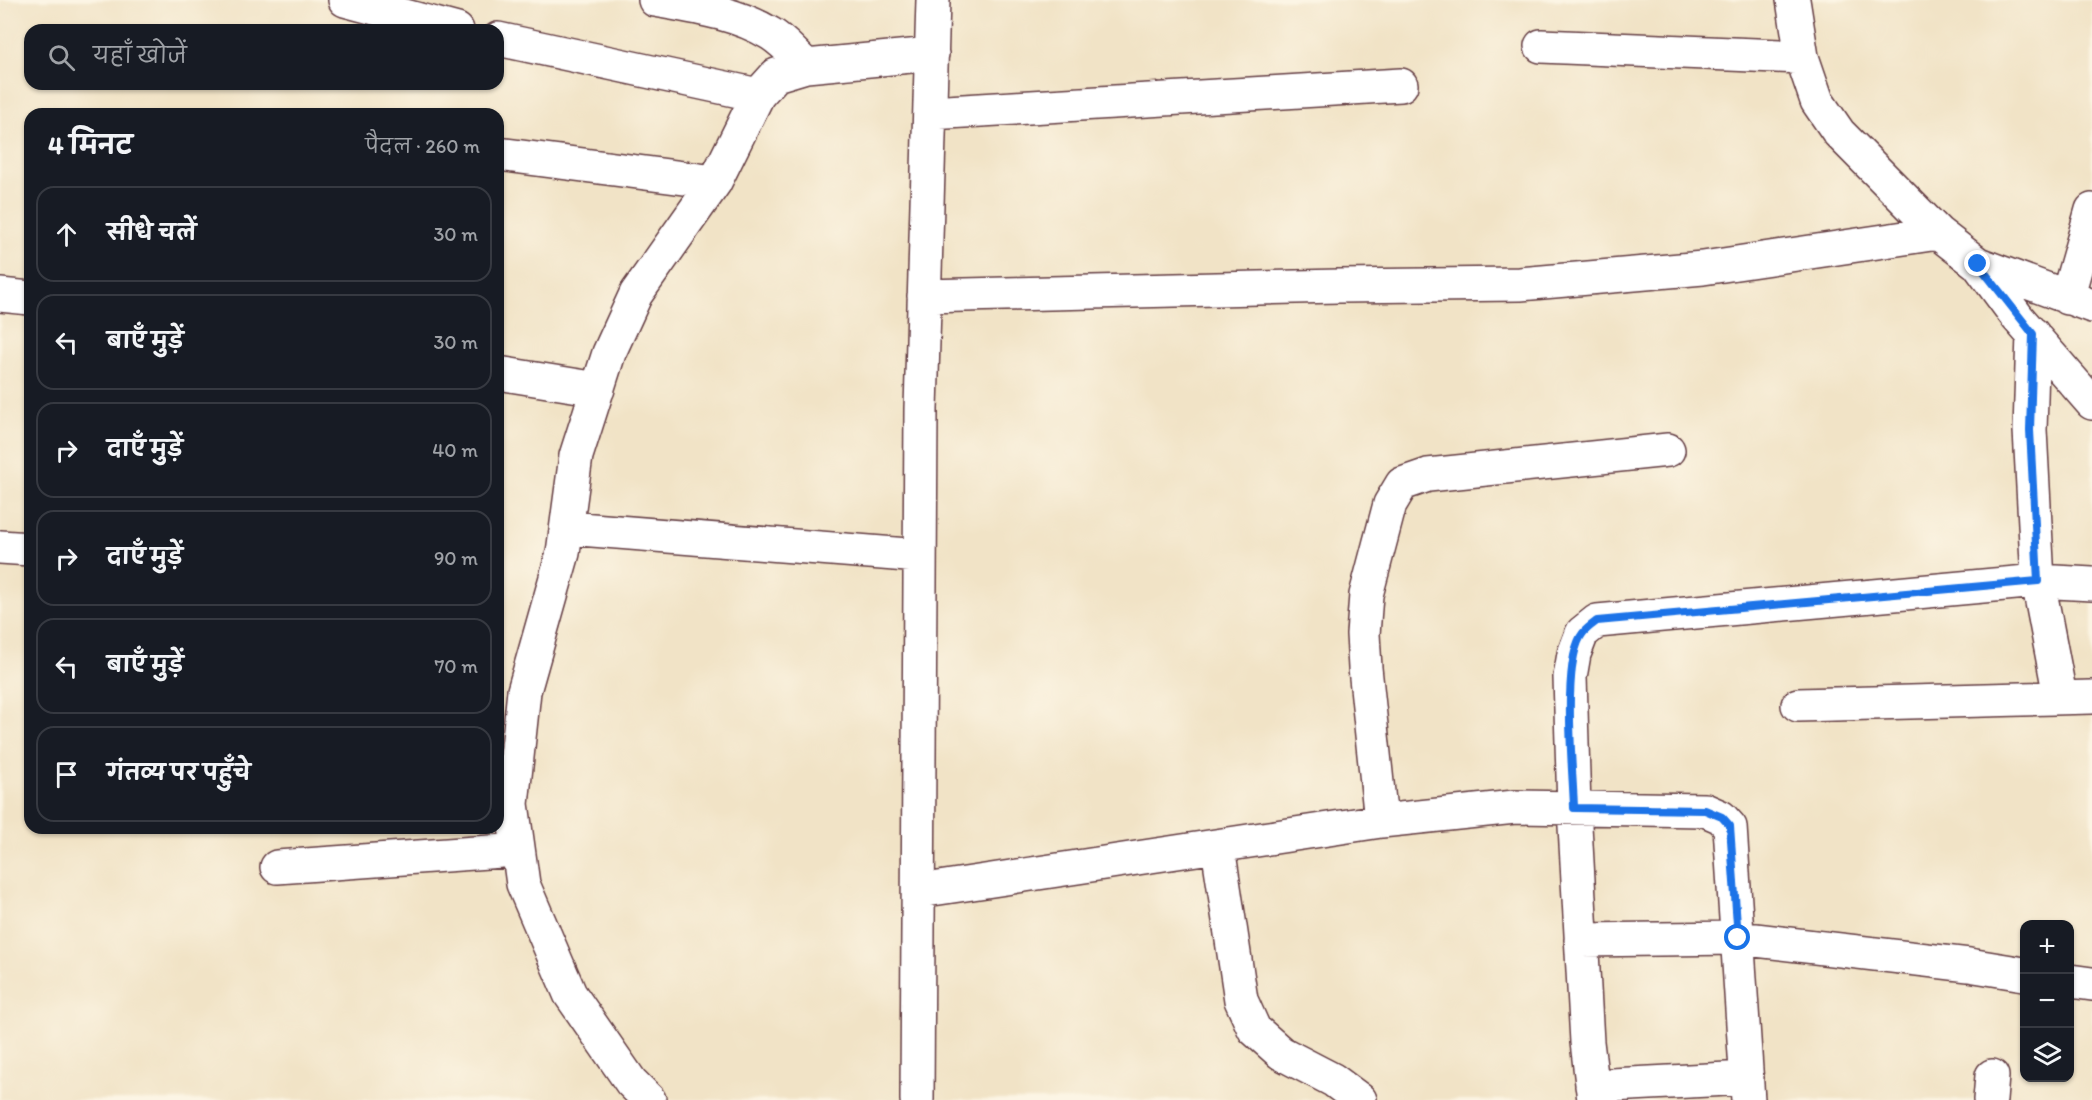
<!DOCTYPE html>
<html lang="hi">
<meta charset="utf-8">
<style>
:root{--surface:#171b24;--page:#242831;--text:#f1f3f6;--muted:#9ea1a6;--line:#363941}
body{margin:0;font-family:Itim,"Playpen Sans Deva",sans-serif;background:var(--page);color:var(--text)}
.controls{position:absolute;right:18px;bottom:18px;display:grid;overflow:hidden;border-radius:12px;box-shadow:0 2px 4px #0004}
.controls button{width:54px;height:54px;display:grid;place-items:center;padding:0;border:0;border-bottom:2px solid var(--line);background:var(--surface);color:var(--text);font:30px sans-serif}
.stop{position:absolute;width:18px;height:18px;margin:-14px;border:4px solid #1a73e8;border-radius:50%;background:#fff}
.stop.end{background:#1a73e8;border-color:#fff;box-shadow:0 2px 6px #0008}
.list{margin:0;padding:0;list-style:none}
h2{display:flex;justify-content:space-between;align-items:center;height:78px;margin:0;padding:0 24px;font-size:26px}
h2 small{font-size:20px;font-weight:400;color:var(--muted)}
.list li{display:grid;grid-template-columns:39px 1fr auto;gap:18px;align-items:center;box-sizing:border-box;height:96px;margin:0 12px 12px;padding:0 12px;border:2px solid var(--line);border-radius:18px}
.list b{display:block;font-size:22px;white-space:nowrap}
.list em{font-size:20px;font-style:normal;color:var(--muted)}
.icon{flex:none;width:33px;height:33px;fill:none;stroke:currentColor;stroke-width:2;stroke-linecap:round;stroke-linejoin:round}
.map{position:relative;flex:none;width:2092px;height:1100px;overflow:hidden}
.search{position:absolute;background:var(--surface);box-shadow:0 2px 4px #0004;left:24px;top:24px;width:480px;height:66px;display:flex;align-items:center;gap:15px;box-sizing:border-box;padding:0 21px;border-radius:18px;color:var(--muted);font-size:22px}
.panel{position:absolute;background:var(--surface);box-shadow:0 2px 4px #0004;left:24px;top:108px;width:480px;height:726px;border-radius:18px}
.map>svg:first-child{display:block}
.lines{fill:none;stroke-linecap:round;stroke-linejoin:round}
.minor-casing{stroke:#633c42;stroke-width:36}
.minor{stroke:#fff;stroke-width:33}
.route{stroke:#1a73e8;stroke-width:8}
</style>
<div class="map">
<svg width="2092" height="1100" viewBox="0 0 2092 1100">
<rect width="100%" height="100%" fill="#fcf5e5"/>
<filter id="ink" filterUnits="userSpaceOnUse"><feTurbulence type="fractalNoise" baseFrequency=".0167" numOctaves="2"/><feDisplacementMap in="SourceGraphic" scale="12" xChannelSelector="R" yChannelSelector="G"/><feConvolveMatrix kernelMatrix="1 2 1 2 8 2 1 2 1" color-interpolation-filters="sRGB"/></filter>
<filter id="wash" filterUnits="userSpaceOnUse"><feTurbulence type="fractalNoise" baseFrequency=".008" numOctaves="4" result="noise"/><feDisplacementMap in="SourceGraphic" scale="24" xChannelSelector="R" yChannelSelector="G"/><feGaussianBlur stdDeviation="1.35" result="paint"/><feColorMatrix in="noise" values="0 0 0 0 0 0 0 0 0 0 0 0 0 0 0 0 0 1.4 0 .05"/><feComposite in="paint" operator="in"/></filter>
<g filter="url(#wash)">
<rect width="100%" height="100%" fill="#f1e3c6"/>
</g>
<g filter="url(#ink)">
<g class="lines">
<g class="minor-casing">
<path id="minor" d="M345,0L457,30
M655,0C694,7 737,13 771,34C784,42 795,55 806,66
M1793,0L1802,57L1817,101L1839,133L1938,233L1978,264L2018,318L2092,403
M498,39L758,95
M1541,46L1802,57
M930,113L1401,85
M498,154L715,182
M1978,264L2092,306
M0,295L30,298
M924,296L1339,286L1520,284L1703,268L1938,233
M2067,298L2092,210
M2033,334L2030,430L2038,581L2060,696
M498,373L598,389
M567,528L920,556
M0,547L30,549
M1798,705L2092,697
M1381,821L1365,668L1363,634L1366,595L1390,504L1402,484L1428,475L1668,450
M1218,847L1241,1000L1254,1029L1281,1053L1333,1080L1360,1100
M277,867L518,850
M919,891L1381,821L1515,807L1705,810L1721,817L1730,827L1748,1100
M1581,940L1738,938L1969,965L2024,974
M2070,981L2092,984
M1592,1086L1747,1078
M649,1100L631,1082L570,994L523,884L512,804L524,691L563,553L576,456L609,353L636,294L715,182L758,95L776,75L806,66L932,54
M917,1100L921,409L933,0
M1594,1100L1587,1042L1574,808L1570,677L1574,654L1582,633L1597,621L2038,581L2092,584
M1990,1100L1992,1076"/>
</g>
<use href="#minor" class="minor"/>
</g>
</g>
<g class="lines" filter="url(#ink)">
<path class="route" d="M1738,938L1730,826L1722,817L1705,810L1574,808C1573,770 1561,660 1583,633C1587,628 1593,624 1597,621L2038,581L2030,430L2033,334L1978,264"/>
</g>
</svg>
<div class="controls">
<button>+</button>
<button>−</button>
<button><svg class="icon" aria-label="layers" viewBox="0 0 24 24"><path d="M12 4l9 5-9 5-9-5zM3 14l9 5 9-5"/></svg></button>
</div>
<div class="stop" style="left:1738px;top:938px"></div>
<div class="stop end" style="left:1978px;top:264px"></div>
<div class="search"><svg class="icon" aria-label="search" viewBox="0 0 24 24"><circle cx="10" cy="10" r="6"/><path d="M15 15l6 6"/></svg>यहाँ खोजें</div>
<section class="panel">
<h2>4 मिनट<small>पैदल · 260 m</small></h2>
<ul class="list">
<li><svg class="icon" aria-label="ahead" viewBox="0 0 24 24"><path d="M12 20V5M6 11l6-6 6 6"/></svg><div><b>सीधे चलें</b></div><em>30 m</em></li>
<li><svg class="icon" aria-label="left" viewBox="0 0 24 24"><path d="M17 20v-9H6M10 6l-5 5 5 5"/></svg><div><b>बाएँ मुड़ें</b></div><em>30 m</em></li>
<li><svg class="icon" aria-label="right" viewBox="0 0 24 24"><path d="M7 20v-9h11M14 6l5 5-5 5"/></svg><div><b>दाएँ मुड़ें</b></div><em>40 m</em></li>
<li><svg class="icon" aria-label="right" viewBox="0 0 24 24"><path d="M7 20v-9h11M14 6l5 5-5 5"/></svg><div><b>दाएँ मुड़ें</b></div><em>90 m</em></li>
<li><svg class="icon" aria-label="left" viewBox="0 0 24 24"><path d="M17 20v-9H6M10 6l-5 5 5 5"/></svg><div><b>बाएँ मुड़ें</b></div><em>70 m</em></li>
<li><svg class="icon" aria-label="arrive" viewBox="0 0 24 24"><path d="M6 21V4h12l-3 4 3 4H6"/></svg><div><b>गंतव्य पर पहुँचे</b></div></li>
</ul>
</section>
</div>
